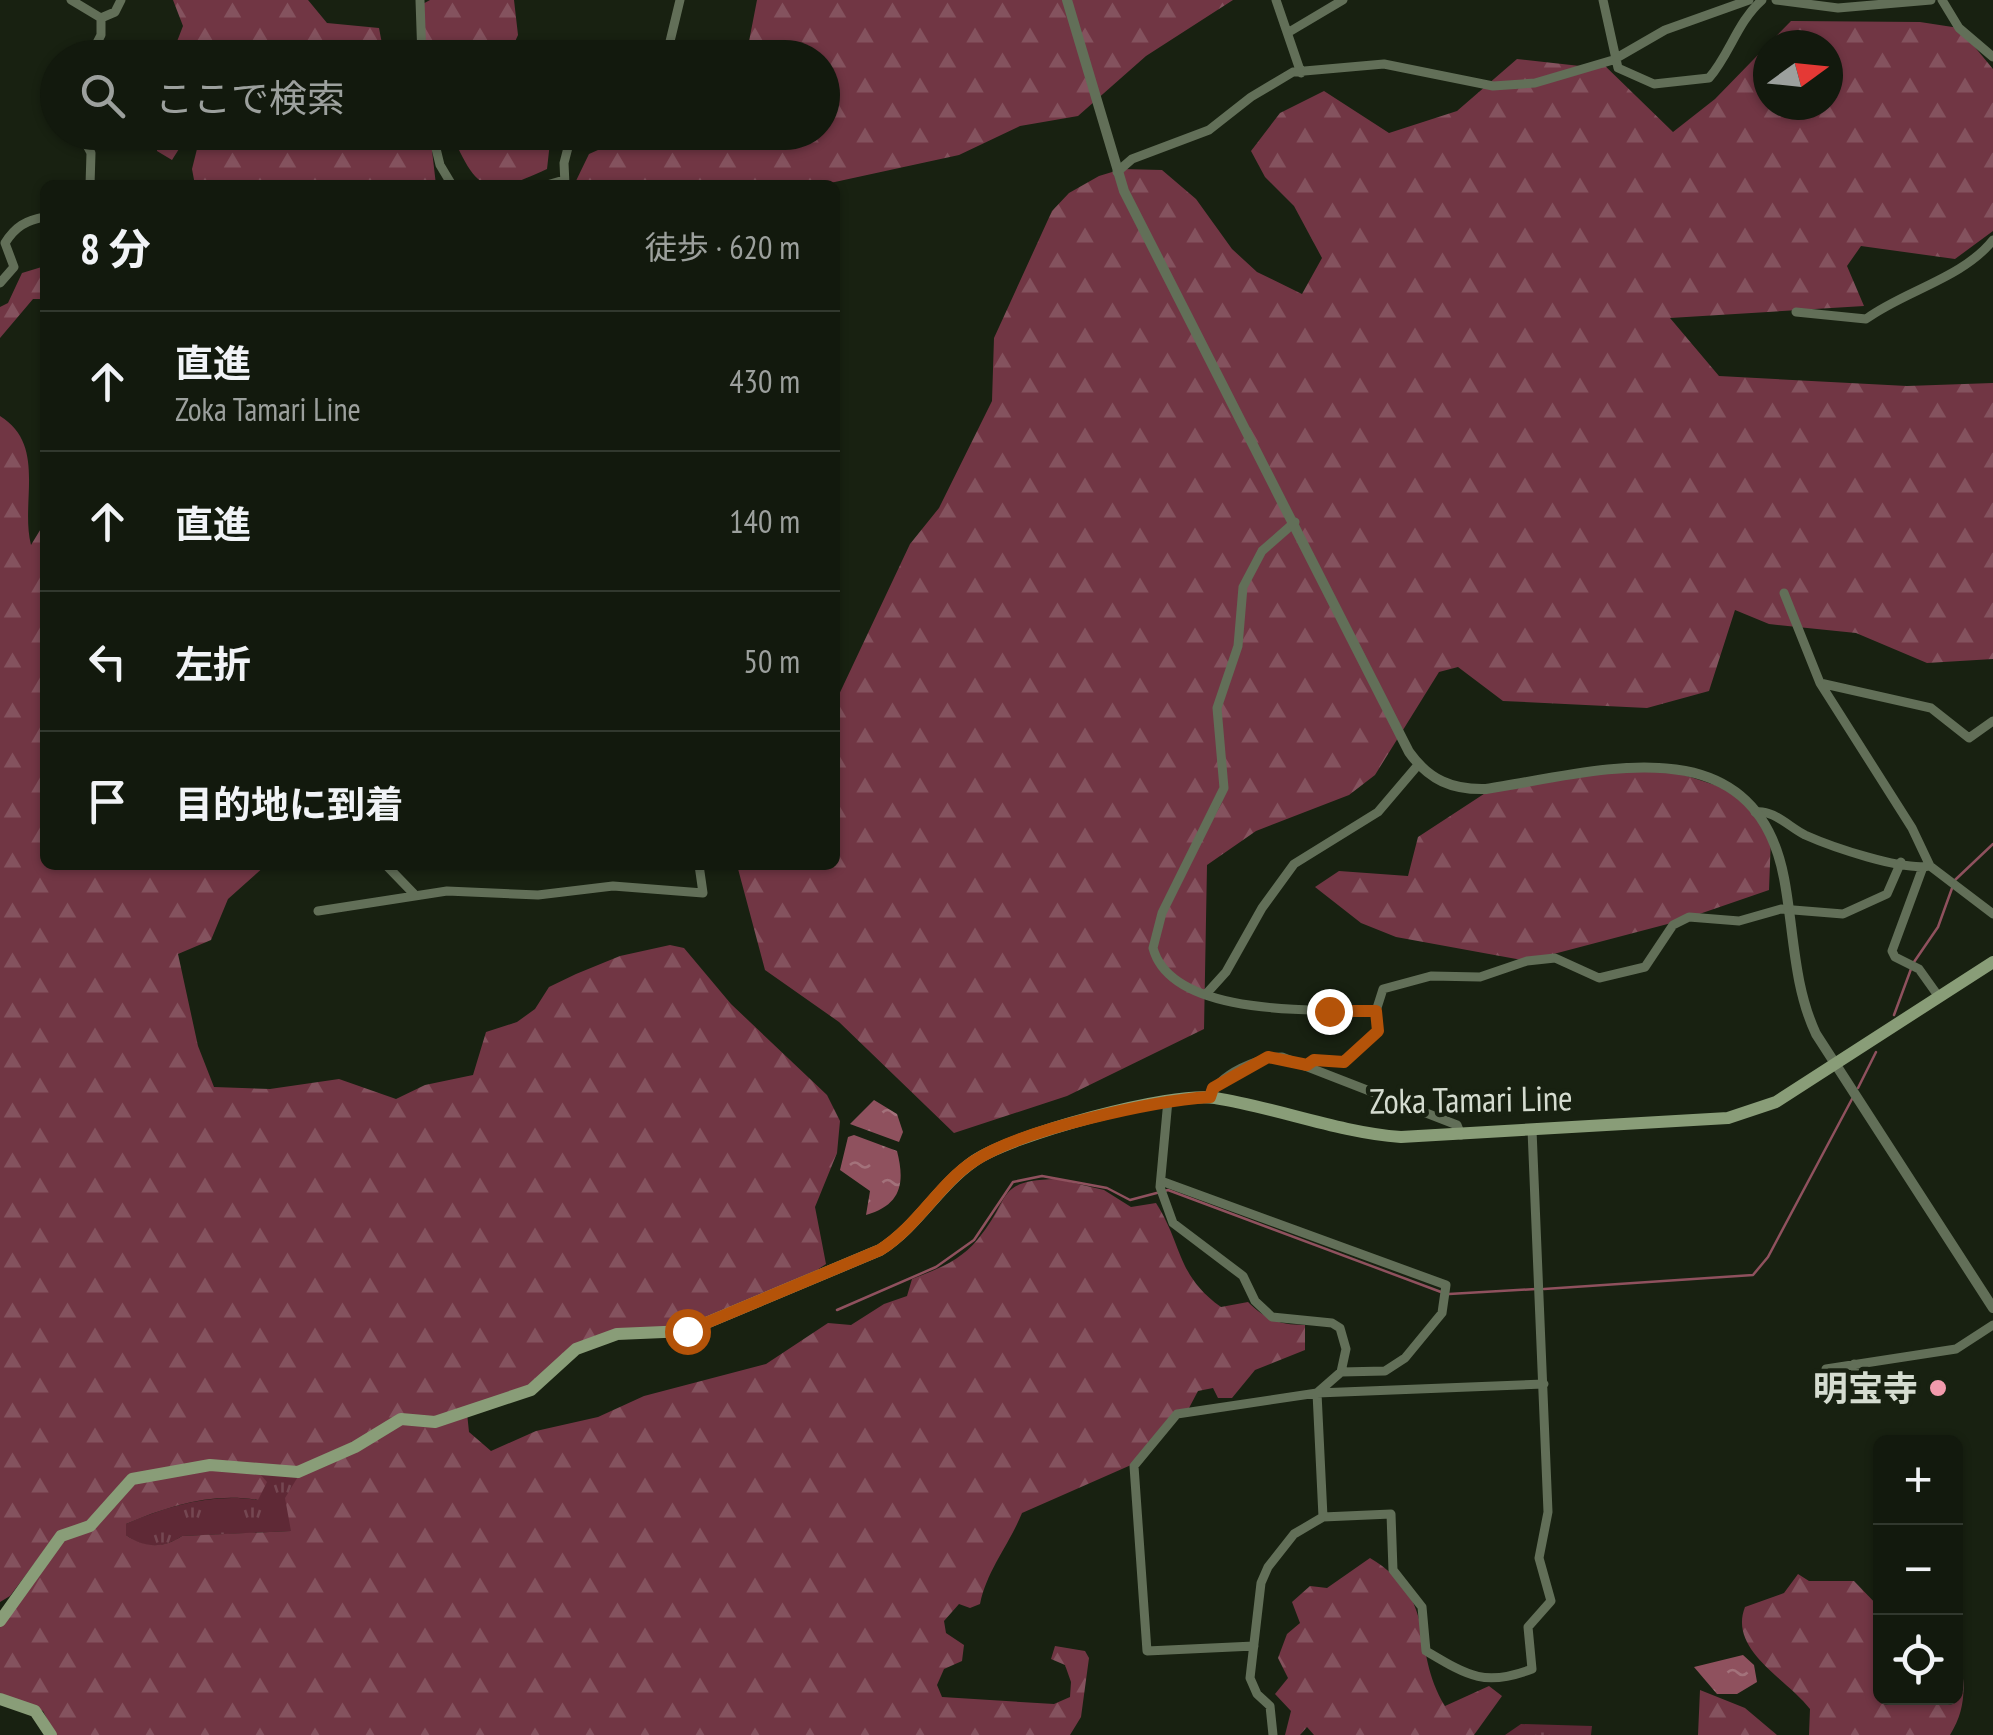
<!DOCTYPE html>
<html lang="ja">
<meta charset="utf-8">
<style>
:root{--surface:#12190d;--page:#1b2216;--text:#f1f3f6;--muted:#9ca09d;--line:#31382e}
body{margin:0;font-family:"PT Sans Narrow","Noto Sans JP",sans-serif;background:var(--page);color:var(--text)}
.controls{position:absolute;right:30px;bottom:30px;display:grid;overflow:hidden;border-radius:15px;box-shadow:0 2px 8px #0004}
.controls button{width:90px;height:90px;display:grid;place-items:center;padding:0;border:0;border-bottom:2px solid var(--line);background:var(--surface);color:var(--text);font:50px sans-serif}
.compass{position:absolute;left:1753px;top:30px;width:90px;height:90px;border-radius:50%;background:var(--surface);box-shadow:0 2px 8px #0004;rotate:75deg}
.stop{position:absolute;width:30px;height:30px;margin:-22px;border:8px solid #b45309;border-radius:50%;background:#fff}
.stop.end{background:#b45309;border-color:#fff;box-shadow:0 2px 10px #0008}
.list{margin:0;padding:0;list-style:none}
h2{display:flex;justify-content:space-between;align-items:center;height:130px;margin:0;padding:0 40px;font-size:42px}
h2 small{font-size:32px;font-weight:400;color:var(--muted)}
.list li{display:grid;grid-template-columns:65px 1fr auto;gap:30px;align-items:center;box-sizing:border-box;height:140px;padding:0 40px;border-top:2px solid var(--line)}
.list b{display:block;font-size:38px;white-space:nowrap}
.list p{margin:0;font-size:32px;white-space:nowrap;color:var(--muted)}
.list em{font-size:32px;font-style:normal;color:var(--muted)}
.icon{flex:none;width:55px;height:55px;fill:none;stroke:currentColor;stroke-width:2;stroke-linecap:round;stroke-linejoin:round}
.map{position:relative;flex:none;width:1993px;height:1735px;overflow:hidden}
.search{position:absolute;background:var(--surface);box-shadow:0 2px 8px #0004;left:40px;top:40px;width:800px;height:110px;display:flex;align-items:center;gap:25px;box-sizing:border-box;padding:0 35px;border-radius:55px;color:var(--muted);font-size:38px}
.panel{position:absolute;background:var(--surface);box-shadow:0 2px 8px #0004;left:40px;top:180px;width:800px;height:690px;border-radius:15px}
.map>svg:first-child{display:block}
.grass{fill:url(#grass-tufts)}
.forest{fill:url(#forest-firs);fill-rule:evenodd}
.water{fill:url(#water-ripples)}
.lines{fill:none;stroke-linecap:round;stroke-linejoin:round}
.stream{stroke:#8f515e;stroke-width:2.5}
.minor{stroke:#626f58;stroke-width:9}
.tertiary{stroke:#626f58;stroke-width:10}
.secondary{stroke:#899d78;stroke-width:12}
.route{stroke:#b45309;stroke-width:12}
.poi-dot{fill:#f29aac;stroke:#182111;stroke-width:4}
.labels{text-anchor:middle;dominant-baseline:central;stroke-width:9;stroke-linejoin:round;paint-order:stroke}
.street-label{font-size:35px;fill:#d5dcd0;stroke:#182111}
.poi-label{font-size:35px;font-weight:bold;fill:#d5dcd0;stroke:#182111;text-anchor:end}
</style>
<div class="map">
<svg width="1993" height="1735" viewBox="0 0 1993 1735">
<defs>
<pattern id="grass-tufts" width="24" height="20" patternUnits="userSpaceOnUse" patternTransform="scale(2.5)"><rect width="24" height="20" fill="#5f2936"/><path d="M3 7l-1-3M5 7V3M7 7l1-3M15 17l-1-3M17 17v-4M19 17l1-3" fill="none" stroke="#754752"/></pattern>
<pattern id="forest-firs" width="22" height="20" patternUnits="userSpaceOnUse" patternTransform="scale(2.5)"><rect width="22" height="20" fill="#713644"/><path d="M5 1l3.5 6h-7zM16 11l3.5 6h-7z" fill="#84525e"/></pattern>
<pattern id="water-ripples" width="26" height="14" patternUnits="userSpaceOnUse" patternTransform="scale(2.5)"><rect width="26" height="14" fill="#8f515e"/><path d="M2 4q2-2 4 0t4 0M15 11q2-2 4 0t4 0" fill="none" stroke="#a3727b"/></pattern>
</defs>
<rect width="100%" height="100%" fill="#182111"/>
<path class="grass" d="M260,1474L299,1475L292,1531L182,1536C162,1549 145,1549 126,1535V1524C168,1506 212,1493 258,1500Z
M1521,1724L1592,1726L1591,1735H1505Z"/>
<path class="forest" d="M173,0H308L327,23L379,28L383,49L391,57H171L183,26Z
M430,0H514L518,35L508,57H423L419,6Z
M757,0H1233L1146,56L1078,116L1020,126L959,155L821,185H574L589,154L636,133L822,132V58L746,57Z
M1791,21L1920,22L1959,28L1993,69V231L1955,259L1861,246L1847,266L1864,306L1670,318L1719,376L1907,386L1993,383V659L1927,663L1856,633L1769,624L1735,610L1709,691L1647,708L1503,701L1458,667L1439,672L1375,775L1349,795L1256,831L1207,865L1204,1029L1067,1096L954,1133L839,1022L765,970L737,865H835V703L910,544L939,508L992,401L994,338L1052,211L1069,193L1099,176L1122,169L1162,170L1196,199L1232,249L1257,272L1302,294L1322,258L1294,206L1265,177L1251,151L1280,113L1324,91L1389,133L1457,111L1517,59L1580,66L1600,61L1673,132L1715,99ZM1768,45H1828V105H1768Z
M157,133V132L189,133L172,160L157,151Z
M201,133H430L436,185H195L192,169Z
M451,133H513L520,140L551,133L547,169C485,198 478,192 451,133Z
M45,266V299H33L0,338V307L8,303L22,273Z
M0,416C47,445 20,502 31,545L45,522V865H266L228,899L211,940L178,954L198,1046L214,1087L270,1089L339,1079L396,1099L425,1085L473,1075L486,1032L517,1022L535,1009L549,987L576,974L620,956L670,945L684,948L731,1004L827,1095L840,1121L837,1153L815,1207L826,1264L817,1270L686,1327L616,1329L528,1386L434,1417L400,1414L353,1442L297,1467L129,1474L87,1522L58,1532L10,1596L0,1602Z
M1654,765L1736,792L1771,837L1769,890L1679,921L1527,961L1396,937L1361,923L1315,887L1339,871L1408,876L1418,837L1493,788Z
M1057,1179L1104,1190L1131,1207L1156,1203C1183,1245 1176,1275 1221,1307L1248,1302C1266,1320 1280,1325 1305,1325V1350L1255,1370L1232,1398H1218L1213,1388L1198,1391L1189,1408L1131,1465L1022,1513C1009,1545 987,1570 980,1604L970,1608L959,1604L944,1621L946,1633L964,1645L962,1661L944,1669L937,1685L942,1697L1054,1704L1070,1697L1071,1682L1065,1665L1051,1659L1055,1646L1085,1651L1089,1658L1081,1717L1070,1735H55L43,1711L0,1693V1627L63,1539L92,1529L133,1482L210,1468L260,1474L267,1482L258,1500C212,1492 168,1506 126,1524V1535C145,1548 162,1549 182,1536L291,1531L285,1498L299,1475L401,1422L467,1413L469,1432L491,1451L536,1431L598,1417L644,1396L766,1364L828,1323L851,1325L884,1304L907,1296L912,1279C938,1269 960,1261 978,1239C1012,1199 994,1180 1057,1179Z
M1370,1558C1441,1601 1409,1646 1445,1706L1489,1686L1502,1696L1474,1735H1314L1307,1727L1300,1735H1285L1291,1711L1275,1694L1288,1678L1278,1658L1287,1634L1300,1623L1292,1602L1310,1586L1327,1588Z
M1798,1574L1809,1581H1854L1880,1608V1698H1956V1640C1965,1676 1969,1705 1950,1735H1809L1810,1709C1787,1679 1728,1650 1745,1607L1784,1593Z
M1700,1690L1745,1708L1777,1735H1698Z"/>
<path class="water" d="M874,1100L897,1114L903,1132L899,1142L850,1124Z
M854,1135L897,1151C905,1182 902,1205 866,1215L870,1191L840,1170L848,1137Z
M1743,1655L1754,1665L1757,1682L1737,1694H1717L1694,1667Z"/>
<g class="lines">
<path class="stream" d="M1914,962L1938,927L1955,880L1993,844
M1894,1015L1911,969
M1858,1088L1876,1052
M1544,1289L1753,1275L1768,1257L1852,1099
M1449,1294L1536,1289
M837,1310L936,1267L974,1240L1013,1182L1042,1176L1107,1188L1130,1200L1168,1190L1441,1292"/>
<path class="minor" d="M71,0L101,18
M420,0L422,58
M1276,0L1301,73
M1603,0L1618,68L1654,84L1709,78C1730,54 1737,22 1762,0
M1776,0L1838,8L1931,0
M1942,0L1959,28L1993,57
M101,18L115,12L121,0
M1289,32L1343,0
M89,58L101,35V18
M666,58L680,0
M80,132L91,153L90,185
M432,132L440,165L452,185
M1117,172L1132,159L1209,130L1251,97L1293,72L1384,64L1493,86L1535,83L1613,60L1665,30L1749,0
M547,185L564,180
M565,185L564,163L572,132
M0,283L14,267L5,243C15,227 26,220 45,217
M1796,312L1866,319C1904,291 1963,278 1993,240
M1295,522L1262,551L1243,587L1238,646L1217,708L1224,788L1162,913L1153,948C1172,1019 1321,1009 1376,1011
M1784,593L1820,683L1912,828L1930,866L1993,914
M1820,683L1931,708L1969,738L1993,721
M1755,812C1773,809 1789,827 1805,835C1832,847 1902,871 1930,866
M386,865L414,894
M1923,867L1892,951L1895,957L1919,969L1939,997
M318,911L447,891L538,895L613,886L703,893L699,865
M1207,993L1226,972L1262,908L1294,864L1378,812L1418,765
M1307,1065L1315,1060L1344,1062L1378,1031L1376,1011L1383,989L1431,976L1480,977L1527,961L1555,958L1599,978L1645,967L1673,925L1689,917L1739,921L1781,909L1843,914L1887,894L1901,862
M1211,1097C1218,1074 1260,1057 1282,1057L1457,1125L1461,1135
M1168,1100L1160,1187L1173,1223L1243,1276L1255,1301L1272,1317L1332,1323L1340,1328L1346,1349L1341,1372
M1161,1181L1446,1285L1442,1313L1405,1358L1385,1371L1341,1372L1317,1393L1323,1517
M1854,1364L1862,1394L1874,1400
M1826,1369L1956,1349L1993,1325
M1254,1646L1147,1651L1134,1466L1177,1414L1317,1393L1544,1384
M1273,1735L1270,1706L1257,1694L1250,1678L1261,1583L1268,1567L1294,1534L1323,1517L1391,1514L1393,1570L1422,1607L1426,1651C1468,1676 1485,1687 1532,1669L1528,1627L1551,1601L1539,1558L1548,1512L1532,1130"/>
<path class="tertiary" d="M1067,0L1124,191L1409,752C1429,780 1452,790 1486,789C1596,772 1754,721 1784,878C1794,930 1793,985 1816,1034L1993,1308"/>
<path class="secondary" d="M0,1621L61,1536L90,1526L132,1479L210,1465L298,1472L355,1447L401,1419L435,1422L531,1390L576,1349L617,1334L687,1331L880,1250C918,1226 938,1186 974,1161C1011,1135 1171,1091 1215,1098C1278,1108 1337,1132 1401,1137L1728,1118L1776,1102L1993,962
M0,1699L35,1711L51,1735"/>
</g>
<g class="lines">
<path class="route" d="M687,1331L880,1250C918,1226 938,1185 974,1161C1022,1129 1153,1101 1210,1097L1213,1088L1268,1057L1307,1065L1314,1060L1344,1062L1378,1031L1376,1011H1329"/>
</g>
<circle class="poi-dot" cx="1938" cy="1388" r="10"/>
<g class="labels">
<g class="street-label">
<text transform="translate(1471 1099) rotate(-1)">Zoka Tamari Line</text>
</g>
<g class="poi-label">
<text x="1918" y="1388">明宝寺</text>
</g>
</g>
</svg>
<div class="controls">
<button>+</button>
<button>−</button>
<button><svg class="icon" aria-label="locate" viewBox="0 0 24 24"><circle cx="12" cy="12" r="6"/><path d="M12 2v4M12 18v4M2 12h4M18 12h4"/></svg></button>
</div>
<svg class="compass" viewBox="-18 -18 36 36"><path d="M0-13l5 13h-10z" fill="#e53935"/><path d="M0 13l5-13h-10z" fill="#9ca09d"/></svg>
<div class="stop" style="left:687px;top:1331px"></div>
<div class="stop end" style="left:1329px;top:1011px"></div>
<div class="search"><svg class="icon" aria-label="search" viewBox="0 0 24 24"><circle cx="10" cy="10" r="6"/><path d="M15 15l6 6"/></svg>ここで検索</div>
<section class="panel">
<h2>8 分<small>徒歩 · 620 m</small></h2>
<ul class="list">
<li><svg class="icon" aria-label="ahead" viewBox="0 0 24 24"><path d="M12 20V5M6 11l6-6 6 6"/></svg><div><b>直進</b><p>Zoka Tamari Line</p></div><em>430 m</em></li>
<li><svg class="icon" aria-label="ahead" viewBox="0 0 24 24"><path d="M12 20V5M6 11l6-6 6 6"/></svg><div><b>直進</b></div><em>140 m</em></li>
<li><svg class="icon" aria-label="left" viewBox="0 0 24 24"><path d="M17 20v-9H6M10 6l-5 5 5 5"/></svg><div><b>左折</b></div><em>50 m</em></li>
<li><svg class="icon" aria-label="arrive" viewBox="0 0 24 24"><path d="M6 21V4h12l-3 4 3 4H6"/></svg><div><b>目的地に到着</b></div></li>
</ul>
</section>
</div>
